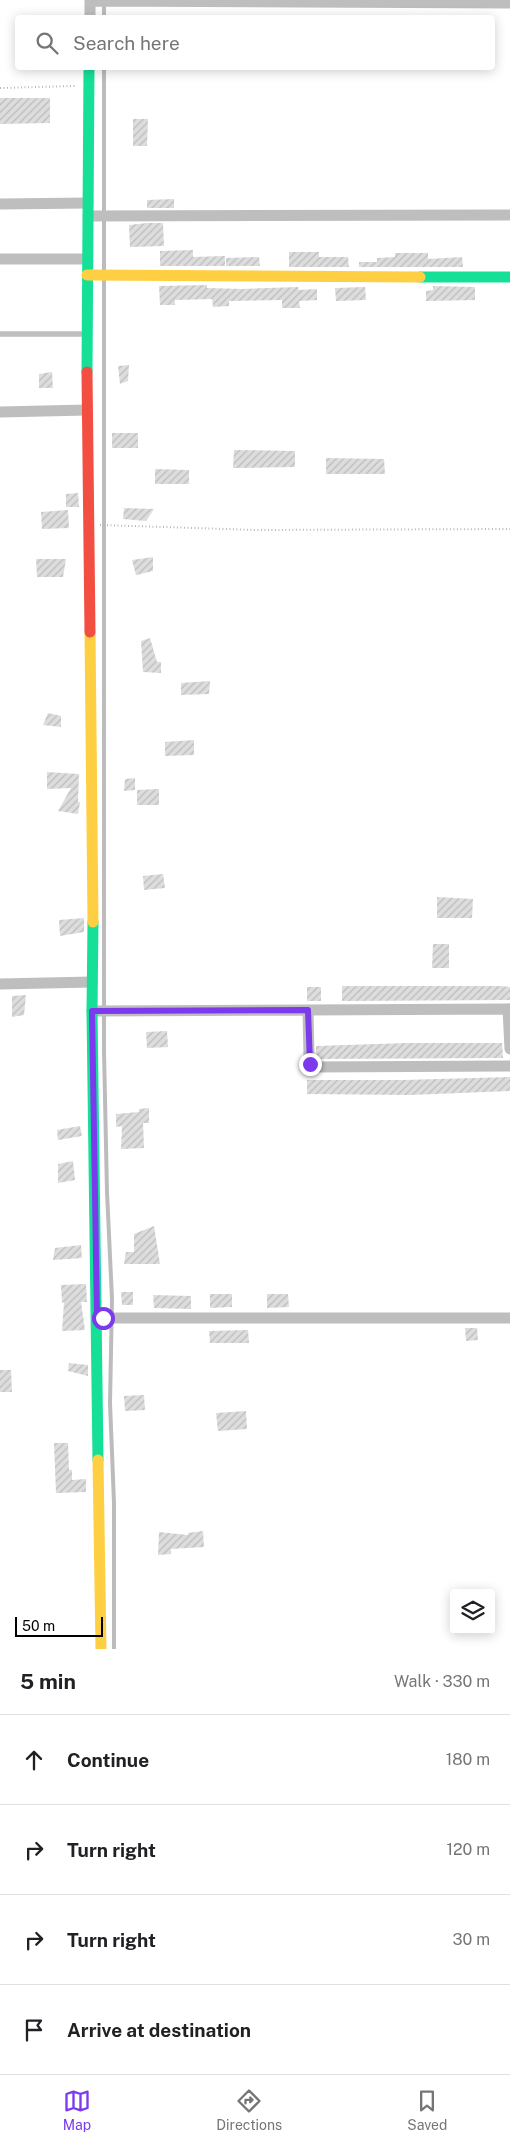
<!DOCTYPE html>
<meta charset="utf-8">
<style>
:root{--surface:#fff;--page:#f2f2f2;--text:#202124;--muted:#757577;--line:#e0e0e0;--accent:#7c3aed}
body{margin:0;font-family:"Public Sans",sans-serif;background:var(--page);color:var(--text)}
.controls{position:absolute;right:15px;bottom:15px;display:grid;overflow:hidden;border-radius:5px;box-shadow:0 2px 12px #0003}
.controls button{width:45px;height:45px;display:grid;place-items:center;padding:0;border:0;border-bottom:1px solid var(--line);background:var(--surface);color:var(--text);font:25px sans-serif}
.scale{position:absolute;left:15px;bottom:12px;width:88px;box-sizing:border-box;padding-left:5px;border:2px solid #000;border-top:0;font-size:14px;line-height:18px;white-space:nowrap;color:#000;-webkit-text-stroke:4px #fff;paint-order:stroke}
.stop{position:absolute;width:15px;height:15px;margin:-11px;border:4px solid #7c3aed;border-radius:50%;background:#fff}
.stop.end{background:#7c3aed;border-color:#fff;box-shadow:0 1px 5px #0008}
.list{margin:0;padding:0;list-style:none}
h2{display:flex;justify-content:space-between;align-items:center;height:65px;margin:0;padding:0 20px;font-size:21px}
h2 small{font-size:16px;font-weight:400;color:var(--muted)}
.list li{display:grid;grid-template-columns:32px 1fr auto;gap:15px;align-items:center;box-sizing:border-box;height:90px;padding:0 20px;border-top:1px solid var(--line)}
.list b{display:block;font-size:19px;white-space:nowrap}
.list em{font-size:16px;font-style:normal;color:var(--muted)}
.icon{flex:none;width:28px;height:28px;fill:none;stroke:currentColor;stroke-width:2;stroke-linecap:round;stroke-linejoin:round}
.map{position:relative;flex:none;width:510px;height:1649px;overflow:hidden}
.search{position:absolute;background:var(--surface);box-shadow:0 2px 12px #0003;left:15px;right:15px;top:15px;height:55px;display:flex;align-items:center;gap:12px;box-sizing:border-box;padding:0 18px;border-radius:5px;color:var(--muted);font-size:19px}
.sheet{height:425px;background:var(--surface)}
nav{display:flex;justify-content:space-around;align-items:center;box-sizing:border-box;height:70px;border-top:1px solid var(--line);background:var(--surface);font-size:14px;color:var(--muted)}
nav a{display:grid;justify-items:center;gap:2px}
nav .on{color:var(--accent)}
.map>svg:first-child{display:block}
.lines{fill:none;stroke-linecap:round;stroke-linejoin:round}
.stream{stroke:#bcbcbc;stroke-width:4}
.building{fill:url(#building-hatch)}
.path{stroke:#b8b8b8;stroke-width:2;stroke-dasharray:1 2.5;stroke-linecap:butt}
.lane{stroke:#bebebe;stroke-width:5.5}
.street{stroke:#bebebe;stroke-width:11}
.fast{stroke:#16e098;stroke-width:11}
.slow{stroke:#ffcf43;stroke-width:11}
.jam{stroke:#f24e42;stroke-width:11}
.route{stroke:#7c3aed;stroke-width:6}
</style>
<div class="map">
<svg width="510" height="1649" viewBox="0 0 510 1649">
<defs>
<pattern id="building-hatch" width="6" height="6" patternUnits="userSpaceOnUse" patternTransform="scale(1.25)"><rect width="6" height="6" fill="#ddd"/><path d="M-1 1l2-2M0 6l6-6M5 7l2-2" fill="none" stroke="#bcbcbc"/></pattern>
</defs>
<rect width="100%" height="100%" fill="#fff"/>
<g class="lines">
<path class="stream" d="M104,2V18
M104,68V273
M104,280V1051L107,1192L112,1299L110,1403L114,1503V1649"/>
</g>
<path class="building" d="M0,98H50V123L0,124Z
M133,119H148L147,146H133Z
M174,199V208H147V200Z
M147,223H163L164,246L130,247L129,225Z
M193,250V257L225,256V266H160V251Z
M289,252H319V257H348L349,267H289Z
M395,253H428V259L462,257L463,267H359V262H377V258L395,257Z
M259,257L260,266H226V258Z
M207,285V288L242,289L298,287L299,290L317,289V300L299,301L300,308H282V300L229,301V306L213,307L212,299L175,300V305H160L159,286Z
M433,286L475,287V300L426,301V291L433,290Z
M365,287L366,300L336,301L335,288Z
M129,365L128,381L120,384L118,366Z
M52,372L53,388H39V374Z
M112,433H138V448H112Z
M234,450L295,451V467L233,468Z
M326,458L384,459L385,474H326Z
M155,469L189,470V484H155Z
M78,493L79,507H66V494Z
M124,508L154,509L146,521L123,519Z
M68,510L69,528L42,529L41,512Z
M153,557V571L136,575L132,560Z
M36,559H66L63,577H37Z
M150,638L157,662H161V673L143,672L141,641Z
M210,681L209,694L181,695V683Z
M48,713L61,716V727L43,725Z
M194,740V755L165,756V742Z
M47,772L79,774L78,802H80L78,814L58,811L71,788L47,789Z
M135,778V790L124,791L125,779Z
M159,789V805H137V790Z
M163,874L165,888L144,890L143,876Z
M437,897L473,899L472,918H437Z
M84,918V932L60,936L59,920Z
M433,944H449V968H432Z
M342,986H501L510,987V1000L342,1001Z
M307,987H321V1001H307Z
M26,995L24,1015L12,1017V996Z
M167,1031L168,1047L147,1048L146,1032Z
M407,1043H502L503,1058L317,1059L316,1055V1046Z
M510,1077V1091L410,1095L307,1094V1080H403Z
M149,1108V1123H143L144,1148L121,1149L122,1126L116,1127V1114L139,1112V1109Z
M80,1126L82,1136L58,1140L57,1130Z
M73,1161L75,1180L58,1183V1164Z
M154,1226L160,1264H124L126,1252H134V1234Z
M81,1245L82,1258L53,1260L55,1248Z
M86,1284L87,1302H81L85,1330L62,1331L64,1302L62,1303L61,1285Z
M121,1292H133V1305H122Z
M210,1294H232V1307L210,1308Z
M267,1294H288L289,1307L267,1308Z
M153,1295L191,1296V1309L154,1308Z
M465,1328H477L478,1340L466,1341Z
M248,1330L249,1343H210L209,1331Z
M69,1363L88,1365V1376L68,1371Z
M0,1370H11L12,1392H0Z
M144,1395L145,1410L125,1411L124,1396Z
M246,1411L247,1429L218,1431L216,1413Z
M54,1443H68L69,1470H72V1480L86,1479V1492L56,1493Z
M203,1531L204,1547L171,1549V1554L158,1555L159,1532L188,1535V1533Z"/>
<g class="lines">
<path class="path" d="M0,88L75,86
M100,525L257,530L510,529"/>
<path class="lane" d="M0,334H87"/>
<path class="street" d="M90,1L510,3
M90,18V0
M0,204L88,203
M88,216L510,215
M0,259H87
M0,412L87,410
M0,984L92,982
M508,1009L510,1049
M308,1010L309,1056L311,1067L510,1066
M92,1011L510,1009
M97,1318H510"/>
<path class="fast" d="M420,277H510
M87,372L89,68
M93,922L92,1011L98,1460"/>
<path class="slow" d="M87,275L420,277
M90,632L93,922
M98,1460L101,1649"/>
<path class="jam" d="M87,372L90,632"/>
</g>
<g class="lines">
<path class="route" d="M103,1318H97L92,1011L308,1010L310,1064"/>
</g>
</svg>
<div class="controls">
<button><svg class="icon" aria-label="layers" viewBox="0 0 24 24"><path d="M12 4l9 5-9 5-9-5zM3 14l9 5 9-5"/></svg></button>
</div>
<div class="scale">50 m</div>
<div class="stop" style="left:103px;top:1318px"></div>
<div class="stop end" style="left:310px;top:1064px"></div>
<div class="search"><svg class="icon" aria-label="search" viewBox="0 0 24 24"><circle cx="10" cy="10" r="6"/><path d="M15 15l6 6"/></svg>Search here</div>
</div>
<section class="sheet">
<h2>5 min<small>Walk · 330 m</small></h2>
<ul class="list">
<li><svg class="icon" aria-label="ahead" viewBox="0 0 24 24"><path d="M12 20V5M6 11l6-6 6 6"/></svg><div><b>Continue</b></div><em>180 m</em></li>
<li><svg class="icon" aria-label="right" viewBox="0 0 24 24"><path d="M7 20v-9h11M14 6l5 5-5 5"/></svg><div><b>Turn right</b></div><em>120 m</em></li>
<li><svg class="icon" aria-label="right" viewBox="0 0 24 24"><path d="M7 20v-9h11M14 6l5 5-5 5"/></svg><div><b>Turn right</b></div><em>30 m</em></li>
<li><svg class="icon" aria-label="arrive" viewBox="0 0 24 24"><path d="M6 21V4h12l-3 4 3 4H6"/></svg><div><b>Arrive at destination</b></div></li>
</ul>
</section>
<nav>
<a class="on"><svg class="icon" aria-label="map" viewBox="0 0 24 24"><path d="M3 6l6-2 6 2 6-2v14l-6 2-6-2-6 2zM9 4v14M15 6v14"/></svg>Map</a>
<a><svg class="icon" aria-label="directions" viewBox="0 0 24 24"><path d="M12 3l9 9-9 9-9-9zM9 14v-3h6M13 9l2 2-2 2"/></svg>Directions</a>
<a><svg class="icon" aria-label="saved" viewBox="0 0 24 24"><path d="M7 4h10v16l-5-4-5 4z"/></svg>Saved</a>
</nav>
